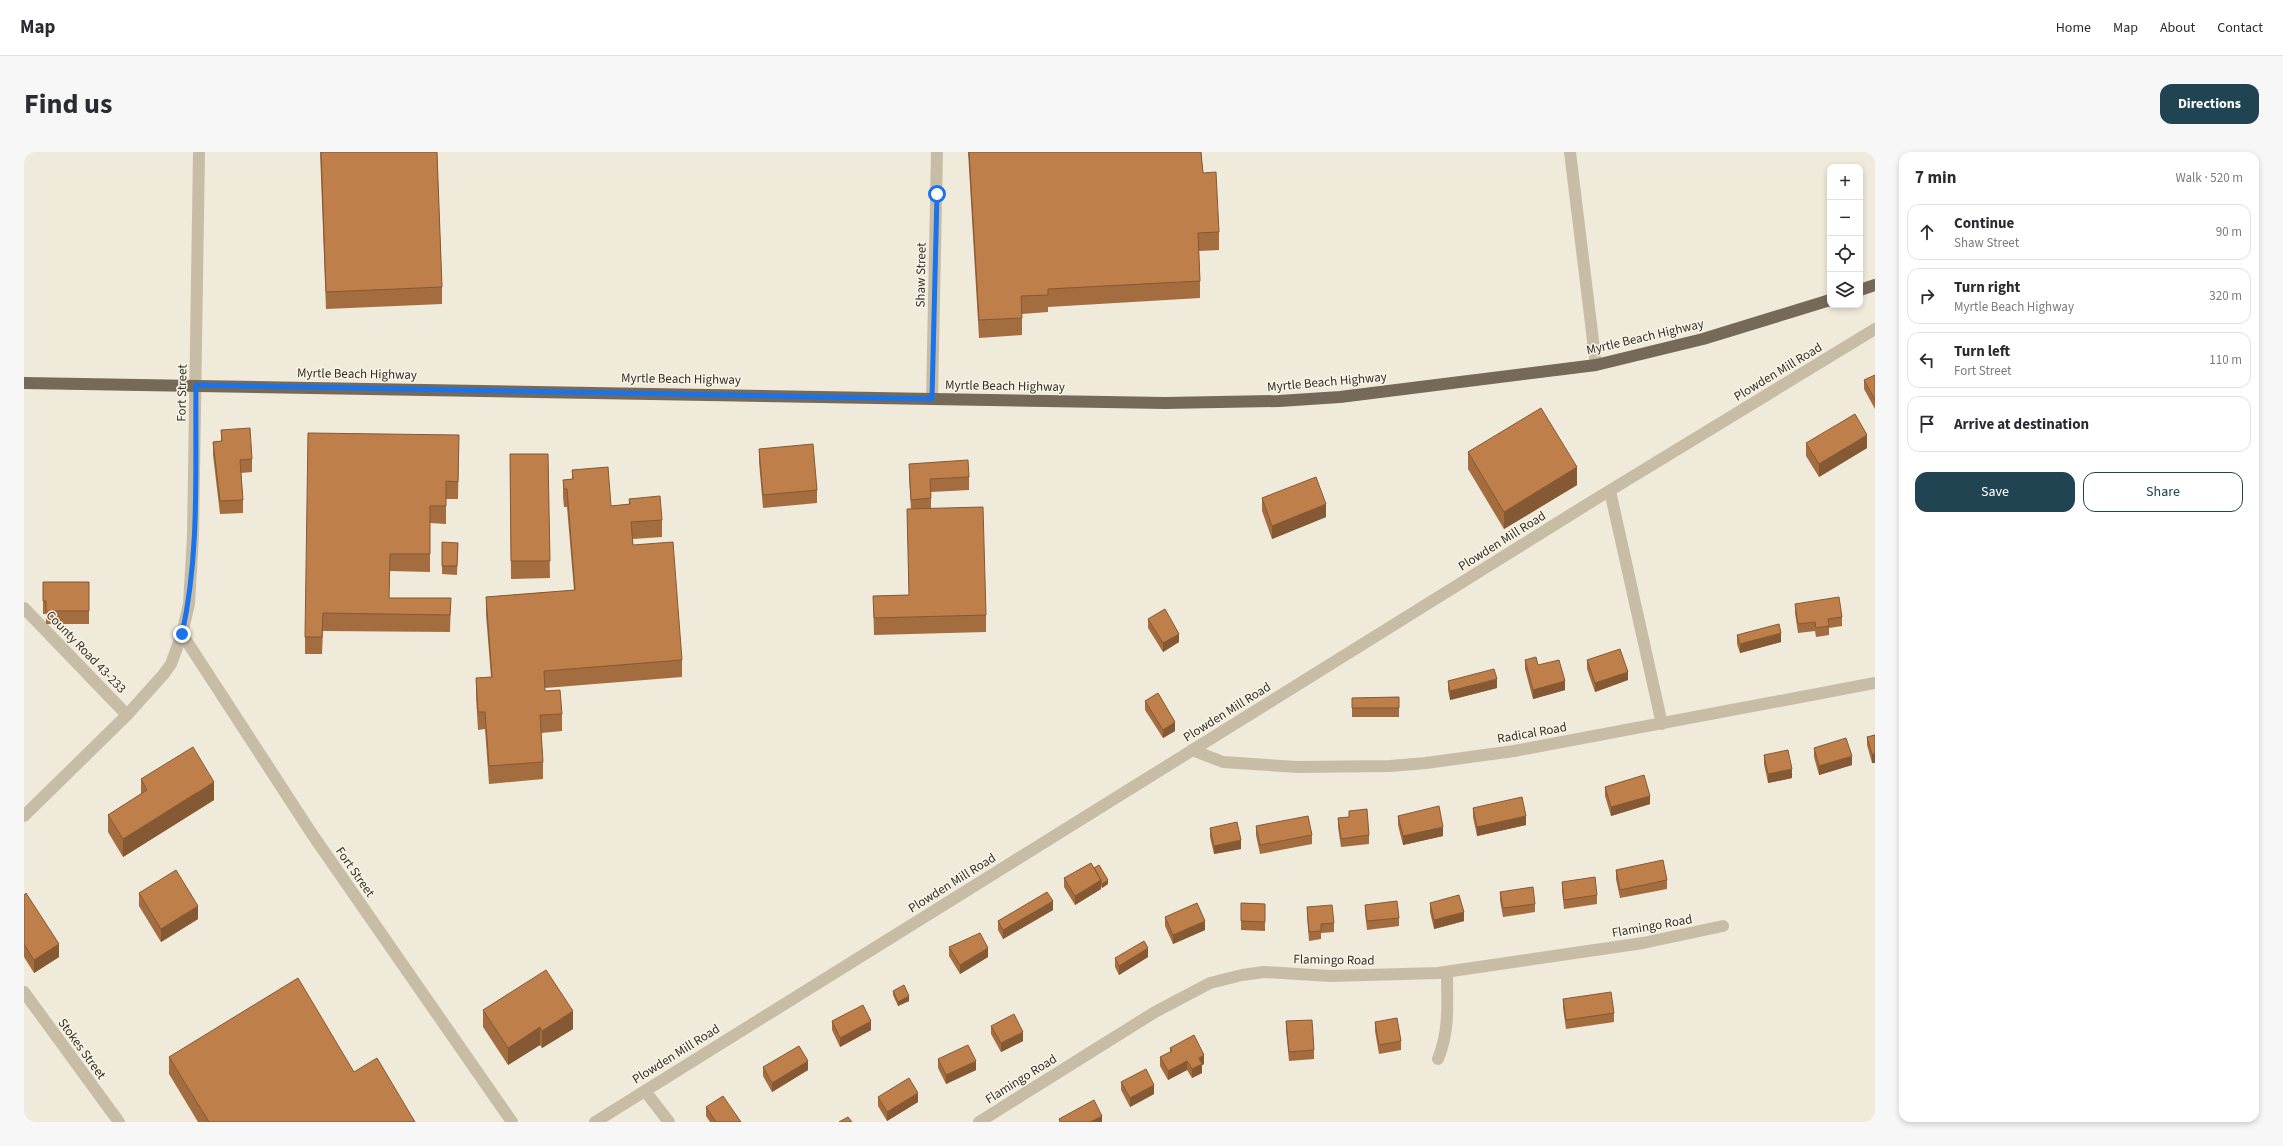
<!DOCTYPE html>
<meta charset="utf-8">
<style>
:root{--surface:#fff;--page:#f7f7f7;--text:#2b2b33;--muted:#7c7c81;--line:#e1e1e2;--accent:#204452}
body{margin:0;font-family:"Source Sans 3",sans-serif;background:var(--page);color:var(--text)}
.controls{position:absolute;right:12px;top:12px;display:grid;overflow:hidden;border-radius:8px;box-shadow:0 2px 6px #0003}
.controls button{width:36px;height:36px;display:grid;place-items:center;padding:0;border:0;border-bottom:1px solid var(--line);background:var(--surface);color:var(--text);font:20px sans-serif}
.stop{position:absolute;width:12px;height:12px;margin:-9px;border:3px solid #1a73e8;border-radius:50%;background:#fff}
.stop.end{background:#1a73e8;border-color:#fff;box-shadow:0 1px 4px #0008}
.list{margin:0;padding:0;list-style:none}
h2{display:flex;justify-content:space-between;align-items:center;height:52px;margin:0;padding:0 16px;font-size:17px}
h2 small{font-size:13px;font-weight:400;color:var(--muted)}
.list li{display:grid;grid-template-columns:26px 1fr auto;gap:12px;align-items:center;box-sizing:border-box;height:56px;margin:0 8px 8px;padding:0 8px;border:1px solid var(--line);border-radius:12px}
.list b{display:block;font-size:15px;white-space:nowrap}
.list p{margin:0;font-size:13px;white-space:nowrap;color:var(--muted)}
.list em{font-size:13px;font-style:normal;color:var(--muted)}
.actions{display:flex;gap:8px;padding:12px 16px}
.actions a{flex:1;padding:9px 0;border:1px solid var(--accent);border-radius:12px;text-align:center;font-size:14px;color:var(--accent)}
.actions .main{background:var(--accent);color:#fff}
.icon{flex:none;width:22px;height:22px;fill:none;stroke:currentColor;stroke-width:2;stroke-linecap:round;stroke-linejoin:round}
.map{position:relative;flex:none;width:1851px;height:970px;overflow:hidden;border-radius:12px}
header{display:flex;align-items:center;gap:24px;box-sizing:border-box;height:56px;padding:0 20px;background:var(--surface);border-bottom:1px solid var(--line)}
header strong{font-size:19px}
nav{display:flex;gap:22px;margin-inline-start:auto;font-size:14px}
.intro{display:flex;align-items:center;justify-content:space-between;box-sizing:border-box;height:96px;padding:0 24px}
h1{margin:0;font-size:28px}
.button{padding:10px 18px;border-radius:12px;background:var(--accent);color:#fff;font-size:14px;font-weight:700}
main{display:flex;gap:24px;padding:0 24px}
aside{flex:1;background:var(--surface);border-radius:12px;box-shadow:0 2px 6px #0003}
.map>svg:first-child{display:block}
.lines{fill:none;stroke-linecap:round;stroke-linejoin:round}
.minor{stroke:#c7bda7;stroke-width:12}
.major{stroke:#756959;stroke-width:12}
.wall{fill:#a36d40}
.shaded-wall{fill:#855934}
.building{fill:#be7f4a;stroke:#855934}
.route{stroke:#1a73e8;stroke-width:5}
.labels{text-anchor:middle;dominant-baseline:central;stroke-width:3;stroke-linejoin:round;paint-order:stroke}
.street-label{font-size:13px;fill:#342e27;stroke:#f8f4e6}
</style>
<header>
<strong>Map</strong>
<nav><a>Home</a><a>Map</a><a>About</a><a>Contact</a></nav>
</header>
<div class="intro"><h1>Find us</h1><a class="button">Directions</a></div>
<main>
<div class="map">
<svg width="1851" height="970" viewBox="0 0 1851 970">
<rect width="100%" height="100%" fill="#f0eada"/>
<g class="lines">
<path class="minor" d="M175,0L169,384L165,452L158,482L288,682L488,970
M1546,0L1572,213
M908,247L913,0
M1586,339L1638,572
M0,456L103,563
M1168,598L1199,610L1273,615L1366,614L1402,611L1490,599L1851,531
M0,664L103,563L139,523L147,512L158,482
M0,840L95,970
M1414,907C1426,878 1423,850 1423,820
M621,939L645,970
M571,970L1567,350L1851,177
M955,970L1131,860L1186,831L1218,823L1240,820L1306,824L1414,821L1619,791L1699,774"/>
<path class="major" d="M1836,138L1851,133
M0,231L1141,251L1255,249L1316,245L1572,213L1679,187L1806,148"/>
</g>
<path class="wall" d="M296,0H413L418,135V152L302,157Z
M944,0H1177L1179,21L1195,80V98L1175,99L1176,129V146L1024,155V160L998,162V183L955,186Z
M1851,223V257L1840,237V228Z
M197,278L228,307V320L217,321L219,348V361L196,362L189,303V290L197,289Z
M435,283L434,347H422V372L406,371V420L366,419L365,446H427L426,480L299,479L298,502H281V485Z
M1782,291L1843,296L1795,325L1782,304Z
M735,297L793,338V351L739,356L735,310Z
M1444,300L1553,333L1480,377L1444,317Z
M486,302H524L526,426L487,427Z
M885,312L945,325V338L907,340V357L962,463V480L850,483L849,444L885,443L883,357H887L885,325Z
M548,318L587,354L605,352V347L638,368V385L609,387V393L658,508V525L521,536V539L538,562V579L517,581L519,610V627L465,632L461,577L454,578L452,544V526L467,525L462,463V445L550,438L543,355H540L539,345V328L548,327Z
M1238,346L1302,365L1248,387L1238,359Z
M434,391L433,423L418,422V414Z
M19,430H65V472H22V462H19Z
M1771,452L1818,465V474L1805,476V483L1792,485L1791,479L1774,481L1771,461Z
M1124,467L1155,490L1139,500L1124,476Z
M1713,483L1757,490L1716,501L1713,492Z
M1501,508L1514,513L1541,538L1509,547L1501,517Z
M1563,508L1604,528L1571,540L1563,517Z
M1424,529L1473,536L1426,548L1424,538Z
M1375,545V565H1328V546Z
M1121,549L1151,579L1139,586L1121,558Z
M1851,583V611H1848L1843,593V585Z
M1790,596L1828,613L1795,623L1790,605Z
M1740,603L1768,626L1744,631L1740,612Z
M117,627L190,648L99,705L84,680V663L117,642Z
M1581,635L1626,652L1587,664L1581,644Z
M1449,656L1502,673L1453,684L1449,665Z
M1325,659L1345,683V692L1317,695L1314,675V666L1325,665Z
M1374,664L1419,684L1379,693L1374,673Z
M1232,674L1288,683V692L1236,702L1232,683Z
M1186,676L1217,697L1190,702L1186,685Z
M1070,716L1084,732L1078,736L1077,734V737L1051,753L1040,735V726Z
M1592,718L1643,728V737L1596,746L1592,727Z
M1538,730L1573,743V752L1540,757L1538,739Z
M1476,740L1511,752V760L1479,765L1476,748Z
M115,741L174,767L137,790L115,754Z
M0,743L35,805L10,821L0,805Z
M1217,751L1241,752V779L1217,778Z
M1406,751L1440,769L1410,777L1406,760Z
M1341,753L1375,766V774L1343,778L1341,761Z
M1283,755L1310,771V780L1297,781V787L1285,789L1283,764Z
M1029,758L979,787L974,778V769Z
M1141,765L1181,778L1149,792L1141,774Z
M925,795L964,805L936,822L925,804Z
M1124,805L1095,823L1091,815V806Z
M869,839L885,849L874,854L869,843Z
M1539,847L1590,861V870L1542,877L1539,856Z
M459,858L549,877L518,896L516,893L484,913L459,875Z
M808,869L847,878L816,895L808,878Z
M1262,869L1290,898V907L1265,909L1262,878Z
M1351,870L1377,889V898L1355,902L1351,879Z
M967,874L999,889L977,900L967,882Z
M1146,896L1180,912L1178,913V921L1168,926L1163,918L1144,928L1136,914V905L1146,900Z
M145,905L330,920L391,970H174L145,922Z
M914,907L952,918L922,932L914,916Z
M739,915L784,918L748,940L739,924Z
M1097,930L1130,942L1106,955L1097,938Z
M854,945L894,950L863,969L854,954Z
M682,955L717,970H686L682,964Z"/>
<path class="shaded-wall" d="M1843,283V296L1795,325V312Z
M1553,315V333L1480,377V360Z
M1302,352V365L1248,387V374Z
M1757,481V490L1716,501V492Z
M1155,482V490L1139,500V491Z
M1604,520V528L1571,540V531Z
M1473,527V536L1426,548V539Z
M1541,529V538L1509,547V538Z
M1151,570V579L1139,586V578Z
M1848,602H1851V611H1848Z
M1828,604V613L1795,623V614Z
M1768,617V626L1744,631V622Z
M190,630V648L99,705V687Z
M1626,644V652L1587,664V655Z
M1502,664V673L1453,684V675Z
M1419,675V684L1379,693V684Z
M1217,688V697L1190,702V694Z
M1077,728V737L1051,753V744Z
M1084,728V732L1078,736V732Z
M1029,749V758L979,787V778Z
M174,754V767L137,790V777Z
M1440,760V769L1410,777V768Z
M1181,769V778L1149,792V783Z
M35,792V805L10,821V808Z
M964,796V805L936,822V813Z
M1124,796V805L1095,823V814Z
M885,844V849L874,854V850Z
M549,859V877L518,896V879Z
M847,869V878L816,895V886Z
M516,875V893L484,913V896Z
M999,880V889L977,900V891Z
M1180,903V912L1178,913V921L1168,926V917L1175,906Z
M784,909V918L748,940V931Z
M952,909V918L922,932V923Z
M1163,909V918L1144,928V919Z
M1130,933V942L1106,955V946Z
M894,941V950L863,969V960Z
M1078,964V970H1066Z"/>
<path class="building" d="M297,0H413L418,135L302,140Z
M945,0H1177L1179,21L1192,20L1195,80L1174,81L1176,129L1024,137V143L997,144L998,166L955,168Z
M1851,223V248L1840,228Z
M1517,256L1553,315L1480,360L1444,300Z
M1831,262L1843,283L1795,312L1782,291Z
M226,276L228,307L216,308L219,348L196,349L189,290L198,289L197,278Z
M284,281L435,283L434,330L422,329V354H406V402H366L365,446H427L426,463L299,461L298,485H281Z
M789,292L793,338L739,343L735,297Z
M486,302H524L526,409H487Z
M944,308L945,325L906,327L907,346L887,348L885,312Z
M584,315L587,354L606,352L605,347L636,344L638,368L607,370L609,393L649,390L658,508L520,519L521,539L536,538L538,562L516,563L519,610L465,614L461,560H454L452,526L468,525L462,445L551,438L543,337H540L539,328L549,327L548,318Z
M1292,325L1302,352L1248,374L1238,346Z
M959,355L962,463L850,466L849,444L885,443L883,357Z
M418,390L434,391L433,414H418Z
M19,430H65V459H22V449H19Z
M1815,445L1818,465L1804,467L1805,474L1792,476L1791,470L1774,472L1771,452Z
M1141,457L1155,482L1139,491L1124,467Z
M1755,472L1757,481L1716,492L1713,483Z
M1596,497L1604,520L1571,531L1563,508Z
M1512,505L1514,513L1535,508L1541,529L1509,538L1501,508Z
M1470,517L1473,527L1426,539L1424,529Z
M1134,541L1151,570L1139,578L1121,549Z
M1375,545V556H1328V546Z
M1851,583V602H1848L1843,585Z
M1822,586L1828,604L1795,614L1790,596Z
M169,595L190,630L99,687L84,663L123,638L117,627Z
M1764,598L1768,617L1744,622L1740,603Z
M1620,623L1626,644L1587,655L1581,635Z
M1498,645L1502,664L1453,675L1449,656Z
M1415,654L1419,675L1379,684L1374,664Z
M1343,657L1345,683L1317,687L1314,666L1325,665V659Z
M1284,664L1288,683L1236,693L1232,674Z
M1213,670L1217,688L1190,694L1186,676Z
M1639,708L1643,728L1596,738L1592,718Z
M1067,711L1077,728L1051,744L1040,726Z
M1075,713L1084,728L1078,732L1077,730V728L1070,716Z
M152,718L174,754L137,777L115,741Z
M1571,725L1573,743L1540,748L1538,730Z
M1509,735L1511,752L1479,756L1476,740Z
M1023,740L1029,749L979,778L974,769Z
M2,741L35,792L10,808L0,792V743Z
M1435,743L1440,760L1410,768L1406,751Z
M1373,749L1375,766L1343,769L1341,753Z
M1173,751L1181,769L1149,783L1141,765Z
M1217,751L1241,752V770L1217,769Z
M1308,753L1310,771L1297,772V779L1285,780L1283,755Z
M956,781L964,796L936,813L925,795Z
M1120,789L1124,796L1095,814L1091,806Z
M522,818L549,859L518,879L516,875L484,896L459,858Z
M274,826L330,920L353,906L391,970H185L145,905Z
M880,833L885,844L874,850L869,839Z
M1587,840L1590,861L1542,868L1539,847Z
M839,853L847,869L816,886L808,869Z
M990,862L999,880L977,891L967,874Z
M1373,866L1377,889L1355,893L1351,870Z
M1288,868L1290,898L1265,900L1262,869Z
M1170,883L1180,903L1175,906L1178,912L1168,917L1163,909L1144,919L1136,905L1148,899L1146,896Z
M944,893L952,909L922,923L914,907Z
M775,894L784,909L748,931L739,915Z
M1122,917L1130,933L1106,946L1097,930Z
M885,926L894,941L863,960L854,945Z
M699,944L717,970H692L682,955Z
M1070,948L1078,964L1066,970H1036L1035,967Z
M824,965L828,970H815Z"/>
<g class="lines">
<path class="route" d="M158,482C176,401 171,316 172,233L908,247L913,42"/>
</g>
<g class="labels">
<g class="street-label">
<text transform="translate(897 123) rotate(-89)">Shaw Street</text>
<text transform="translate(1621 185) rotate(-13)">Myrtle Beach Highway</text>
<text transform="translate(1754 220) rotate(-31)">Plowden Mill Road</text>
<text transform="translate(333 222) rotate(1)">Myrtle Beach Highway</text>
<text transform="translate(657 227) rotate(1)">Myrtle Beach Highway</text>
<text transform="translate(1303 230) rotate(-5)">Myrtle Beach Highway</text>
<text transform="translate(981 234) rotate(1)">Myrtle Beach Highway</text>
<text transform="translate(158 241) rotate(-89)">Fort Street</text>
<text transform="translate(1478 389) rotate(-32)">Plowden Mill Road</text>
<text transform="translate(62 500) rotate(46)">County Road 43-233</text>
<text transform="translate(1203 560) rotate(-32)">Plowden Mill Road</text>
<text transform="translate(1508 581) rotate(-10)">Radical Road</text>
<text transform="translate(331 720) rotate(55)">Fort Street</text>
<text transform="translate(928 731) rotate(-32)">Plowden Mill Road</text>
<text transform="translate(1628 774) rotate(-10)">Flamingo Road</text>
<text transform="translate(1310 808) rotate(1)">Flamingo Road</text>
<text transform="translate(58 897) rotate(54)">Stokes Street</text>
<text transform="translate(652 902) rotate(-32)">Plowden Mill Road</text>
<text transform="translate(997 927) rotate(-32)">Flamingo Road</text>
</g>
</g>
</svg>
<div class="controls">
<button>+</button>
<button>−</button>
<button><svg class="icon" aria-label="locate" viewBox="0 0 24 24"><circle cx="12" cy="12" r="6"/><path d="M12 2v4M12 18v4M2 12h4M18 12h4"/></svg></button>
<button><svg class="icon" aria-label="layers" viewBox="0 0 24 24"><path d="M12 4l9 5-9 5-9-5zM3 14l9 5 9-5"/></svg></button>
</div>
<div class="stop" style="left:913px;top:42px"></div>
<div class="stop end" style="left:158px;top:482px"></div>
</div>
<aside>
<h2>7 min<small>Walk · 520 m</small></h2>
<ul class="list">
<li><svg class="icon" aria-label="ahead" viewBox="0 0 24 24"><path d="M12 20V5M6 11l6-6 6 6"/></svg><div><b>Continue</b><p>Shaw Street</p></div><em>90 m</em></li>
<li><svg class="icon" aria-label="right" viewBox="0 0 24 24"><path d="M7 20v-9h11M14 6l5 5-5 5"/></svg><div><b>Turn right</b><p>Myrtle Beach Highway</p></div><em>320 m</em></li>
<li><svg class="icon" aria-label="left" viewBox="0 0 24 24"><path d="M17 20v-9H6M10 6l-5 5 5 5"/></svg><div><b>Turn left</b><p>Fort Street</p></div><em>110 m</em></li>
<li><svg class="icon" aria-label="arrive" viewBox="0 0 24 24"><path d="M6 21V4h12l-3 4 3 4H6"/></svg><div><b>Arrive at destination</b></div></li>
</ul>
<div class="actions"><a class="main">Save</a><a>Share</a></div>
</aside>
</main>
